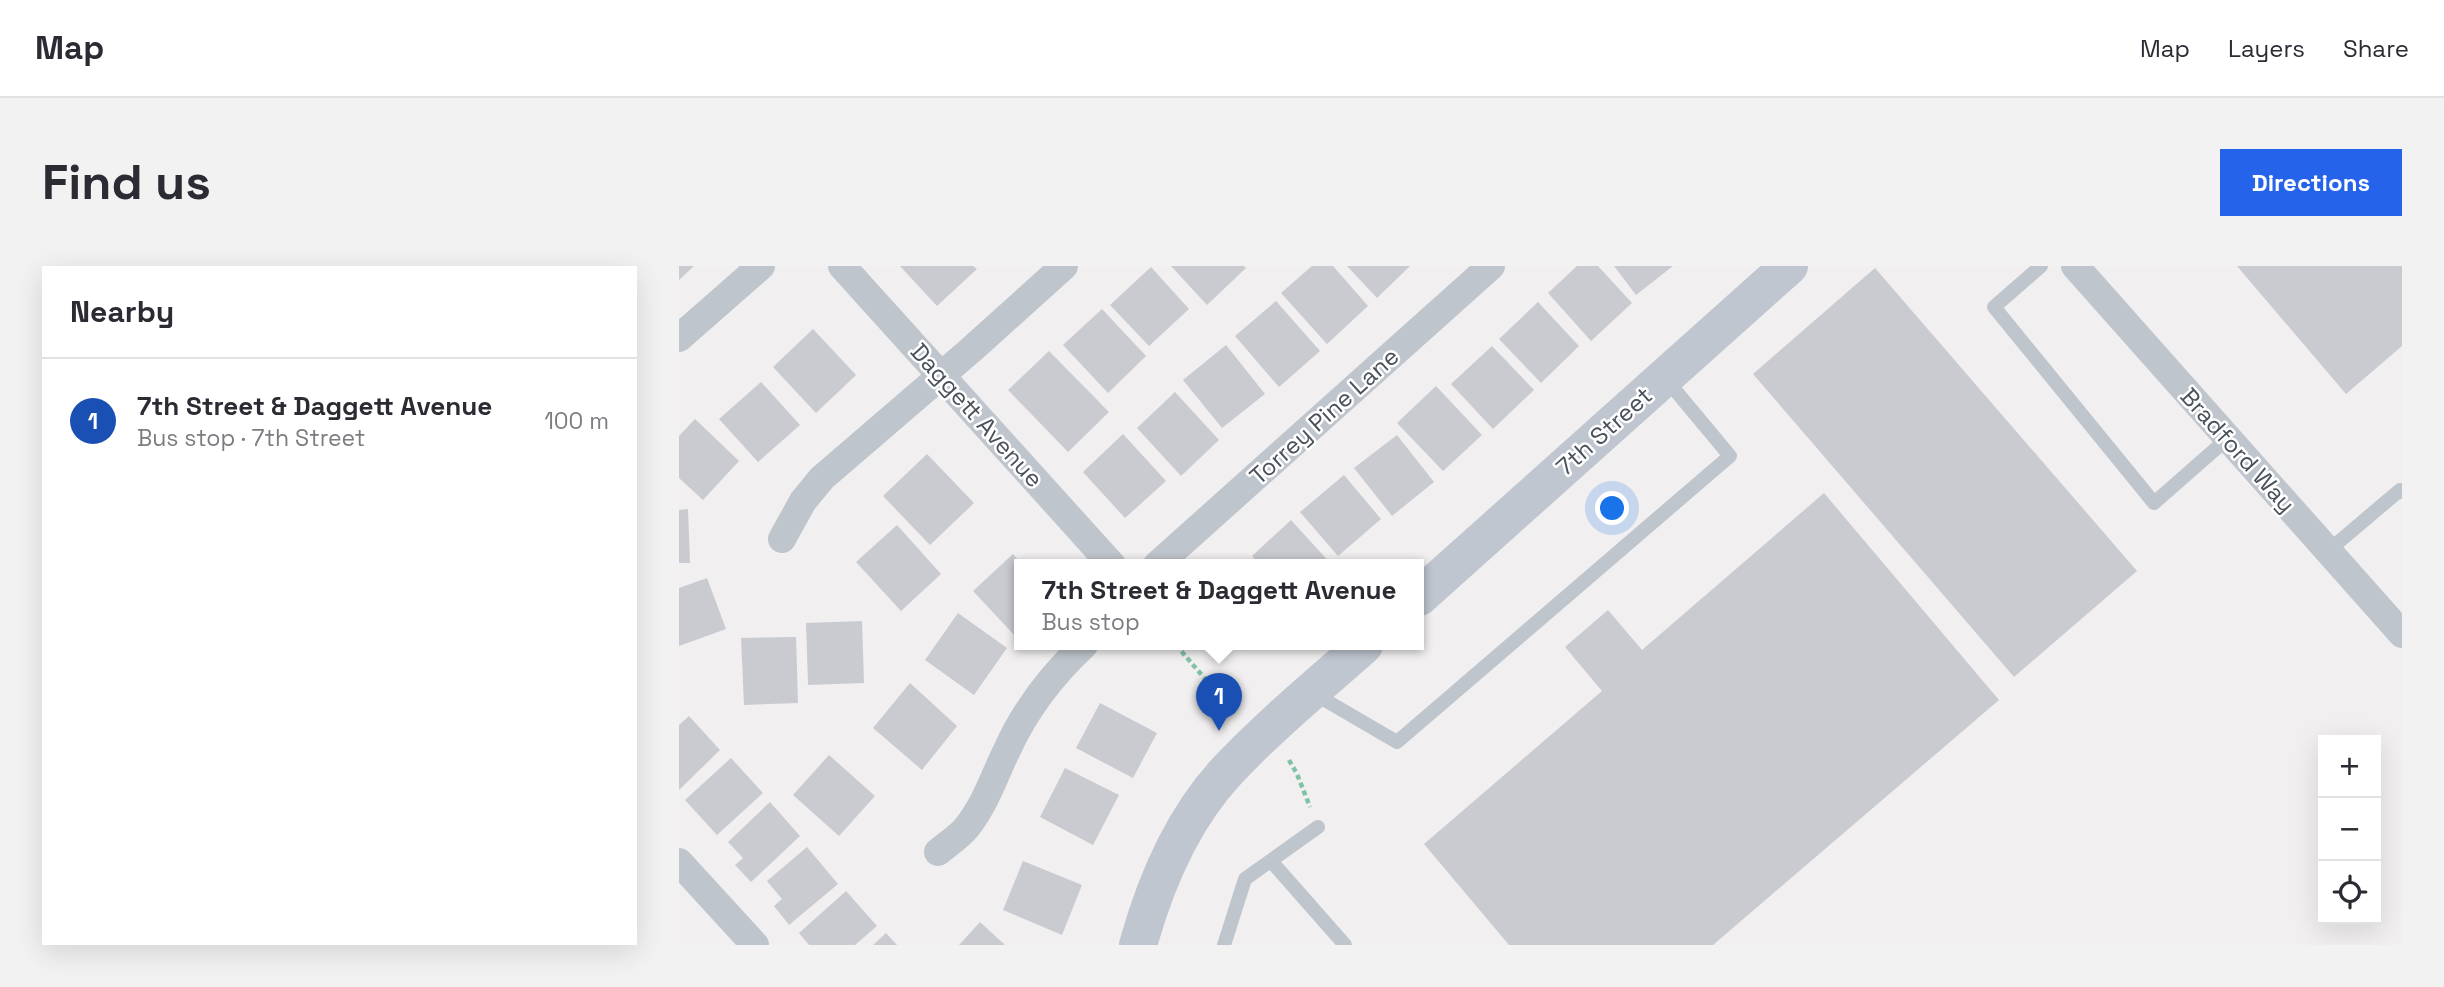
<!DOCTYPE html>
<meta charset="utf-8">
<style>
:root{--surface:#fff;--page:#f2f2f3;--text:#2b2b33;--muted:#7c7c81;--line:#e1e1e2;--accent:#2563eb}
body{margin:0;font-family:"Space Grotesk",sans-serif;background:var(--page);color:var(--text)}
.controls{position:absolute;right:21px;bottom:21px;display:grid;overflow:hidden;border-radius:0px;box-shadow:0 7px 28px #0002}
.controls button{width:63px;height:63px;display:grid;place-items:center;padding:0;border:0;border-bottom:2px solid var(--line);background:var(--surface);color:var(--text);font:35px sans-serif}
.you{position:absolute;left:934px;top:243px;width:24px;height:24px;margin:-18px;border:5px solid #fff;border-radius:50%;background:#1a73e8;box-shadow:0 0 0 10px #1a73e833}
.badge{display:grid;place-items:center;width:46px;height:46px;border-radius:50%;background:var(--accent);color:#fff;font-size:23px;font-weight:700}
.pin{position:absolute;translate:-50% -58px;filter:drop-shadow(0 2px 4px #0008)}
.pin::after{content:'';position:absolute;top:37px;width:24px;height:21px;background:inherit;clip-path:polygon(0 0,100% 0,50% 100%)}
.popup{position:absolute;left:335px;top:293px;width:410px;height:91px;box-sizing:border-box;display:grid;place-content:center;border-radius:0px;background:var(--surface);filter:drop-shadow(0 2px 5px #0005);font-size:23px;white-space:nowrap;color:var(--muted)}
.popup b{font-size:26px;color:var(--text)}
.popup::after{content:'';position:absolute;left:50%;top:100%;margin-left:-14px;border:14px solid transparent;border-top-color:var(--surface)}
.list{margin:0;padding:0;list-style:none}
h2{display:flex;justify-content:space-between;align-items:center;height:91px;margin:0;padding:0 28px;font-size:30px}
h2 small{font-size:23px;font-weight:400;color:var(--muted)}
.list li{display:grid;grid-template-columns:46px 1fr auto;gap:21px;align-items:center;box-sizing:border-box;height:126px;padding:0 28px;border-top:2px solid var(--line)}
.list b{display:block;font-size:26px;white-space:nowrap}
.list p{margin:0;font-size:23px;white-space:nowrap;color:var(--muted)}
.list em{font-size:23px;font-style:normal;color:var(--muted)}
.icon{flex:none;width:38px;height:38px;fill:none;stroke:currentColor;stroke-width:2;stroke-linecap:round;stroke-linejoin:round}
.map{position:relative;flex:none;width:1723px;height:679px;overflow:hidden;border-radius:0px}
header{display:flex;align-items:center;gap:42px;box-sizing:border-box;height:98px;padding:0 35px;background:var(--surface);border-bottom:2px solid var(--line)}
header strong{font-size:33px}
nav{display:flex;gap:38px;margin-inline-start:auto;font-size:24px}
.intro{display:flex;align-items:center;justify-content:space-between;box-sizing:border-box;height:168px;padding:0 42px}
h1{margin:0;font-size:49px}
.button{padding:18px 32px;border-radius:0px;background:var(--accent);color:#fff;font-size:24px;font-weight:700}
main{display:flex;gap:42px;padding:0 42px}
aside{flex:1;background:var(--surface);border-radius:0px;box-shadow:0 7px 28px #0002}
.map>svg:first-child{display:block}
.building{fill:#c9cbd0}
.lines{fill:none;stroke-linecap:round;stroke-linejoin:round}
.path{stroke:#7fc3a4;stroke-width:4.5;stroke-dasharray:5 3.5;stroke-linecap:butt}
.lane{stroke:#bfc5cc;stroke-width:14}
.street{stroke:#bfc5cc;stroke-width:28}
.secondary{stroke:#bfc6d0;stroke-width:38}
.labels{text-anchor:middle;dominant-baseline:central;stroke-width:5;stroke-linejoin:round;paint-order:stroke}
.street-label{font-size:24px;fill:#495159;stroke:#fff}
</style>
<header>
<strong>Map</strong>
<nav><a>Map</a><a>Layers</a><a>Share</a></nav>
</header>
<div class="intro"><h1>Find us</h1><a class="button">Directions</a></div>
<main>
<aside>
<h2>Nearby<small></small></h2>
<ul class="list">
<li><span class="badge" style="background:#1a4fb4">1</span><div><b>7th Street &amp; Daggett Avenue</b><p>Bus stop · 7th Street</p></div><em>100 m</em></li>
</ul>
</aside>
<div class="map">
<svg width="1723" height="679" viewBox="0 0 1723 679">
<rect width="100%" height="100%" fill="#f1efef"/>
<path class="building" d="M0,0H15L0,14Z
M221,0H294L298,3L258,40Z
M492,0H565L567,2L528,39Z
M633,0H654L689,40L648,78L602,27Z
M668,0H731L698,32Z
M898,0H919L953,37L912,75L869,27Z
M935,0H994L957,29Z
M1558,0H1723V80L1667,128Z
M472,1L510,43L470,80L431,39Z
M1196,2L1458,305L1335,411L1074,108Z
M597,35L641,85L600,121L556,70Z
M859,36L900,80L862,117L820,73Z
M423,43L467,90L429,127L384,79Z
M134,63L177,109L137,147L94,101Z
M547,79L586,128L543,162L504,114Z
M813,80L855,124L814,163L772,118Z
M370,85L430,146L389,186L329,124Z
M82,116L121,159L79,196L40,153Z
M757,120L803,169L764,205L718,157Z
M496,126L540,174L502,210L458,162Z
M16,153L60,195L24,234L0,212V170Z
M444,168L487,215L446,252L404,206Z
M718,169L755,216L713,250L675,202Z
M248,188L295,237L251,279L204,230Z
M665,209L702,253L659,290L621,246Z
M1145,227L1320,434L1034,679H830L745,578L923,425L886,381L929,344L963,384Z
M9,243L11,297H0V244Z
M612,254L653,299H581L573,290Z
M218,259L262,308L222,345L177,296Z
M334,288L343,299H340V369L338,372L294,325Z
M28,312L47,363L0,380V322Z
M279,347L328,382L295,429L246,394Z
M183,355L185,417L129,419L127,357Z
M117,371L119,437L65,439L62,372Z
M231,417L278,460L243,504L194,462Z
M421,437L478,467L454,512L397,482Z
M10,450L41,484L0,524V459Z
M150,489L196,530L160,570L114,529Z
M52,492L84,527L38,569L6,534Z
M386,502L440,529L414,579L361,551Z
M91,536L121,570L72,616L56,599L64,592L49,576Z
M128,581L159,618L110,659L95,640L103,633L88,615Z
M344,595L403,619L383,669L324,644Z
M167,625L198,660L176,679H130L120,667Z
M301,656L326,679H280Z
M207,667L218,679H194Z"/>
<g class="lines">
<path class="path" d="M497,379L558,450
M610,494L618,508L631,541"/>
<path class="lane" d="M1362,0L1315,41L1475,237L1549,172
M1649,285L1721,224L1723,226
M634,427L718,476L1051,190L986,112
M592,595L666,679
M545,679L566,613L639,561"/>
<path class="street" d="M163,0L433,299
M1396,0L1723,368
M0,72L82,0
M103,273L124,235L143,212L293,83L385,0
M478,299L812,0
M259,586C269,578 281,570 288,561C307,537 315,510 328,484C346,444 373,409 405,379
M0,596L76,679"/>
<path class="secondary" d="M740,331L1110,0
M459,679C476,618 504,552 548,505C590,460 639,420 685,379"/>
</g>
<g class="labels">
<g class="street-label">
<text transform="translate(298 149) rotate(48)">Daggett Avenue</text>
<text transform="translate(645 150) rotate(-42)">Torrey Pine Lane</text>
<text transform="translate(925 165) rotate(-42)">7th Street</text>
<text transform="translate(1559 184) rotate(48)">Bradford Way</text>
</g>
</g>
</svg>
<div class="controls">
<button>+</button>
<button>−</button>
<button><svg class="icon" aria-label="locate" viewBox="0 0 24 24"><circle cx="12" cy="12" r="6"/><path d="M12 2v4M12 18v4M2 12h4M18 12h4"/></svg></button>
</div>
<div class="you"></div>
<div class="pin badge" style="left:540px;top:465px;background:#1a4fb4">1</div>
<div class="popup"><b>7th Street &amp; Daggett Avenue</b>Bus stop</div>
</div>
</main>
